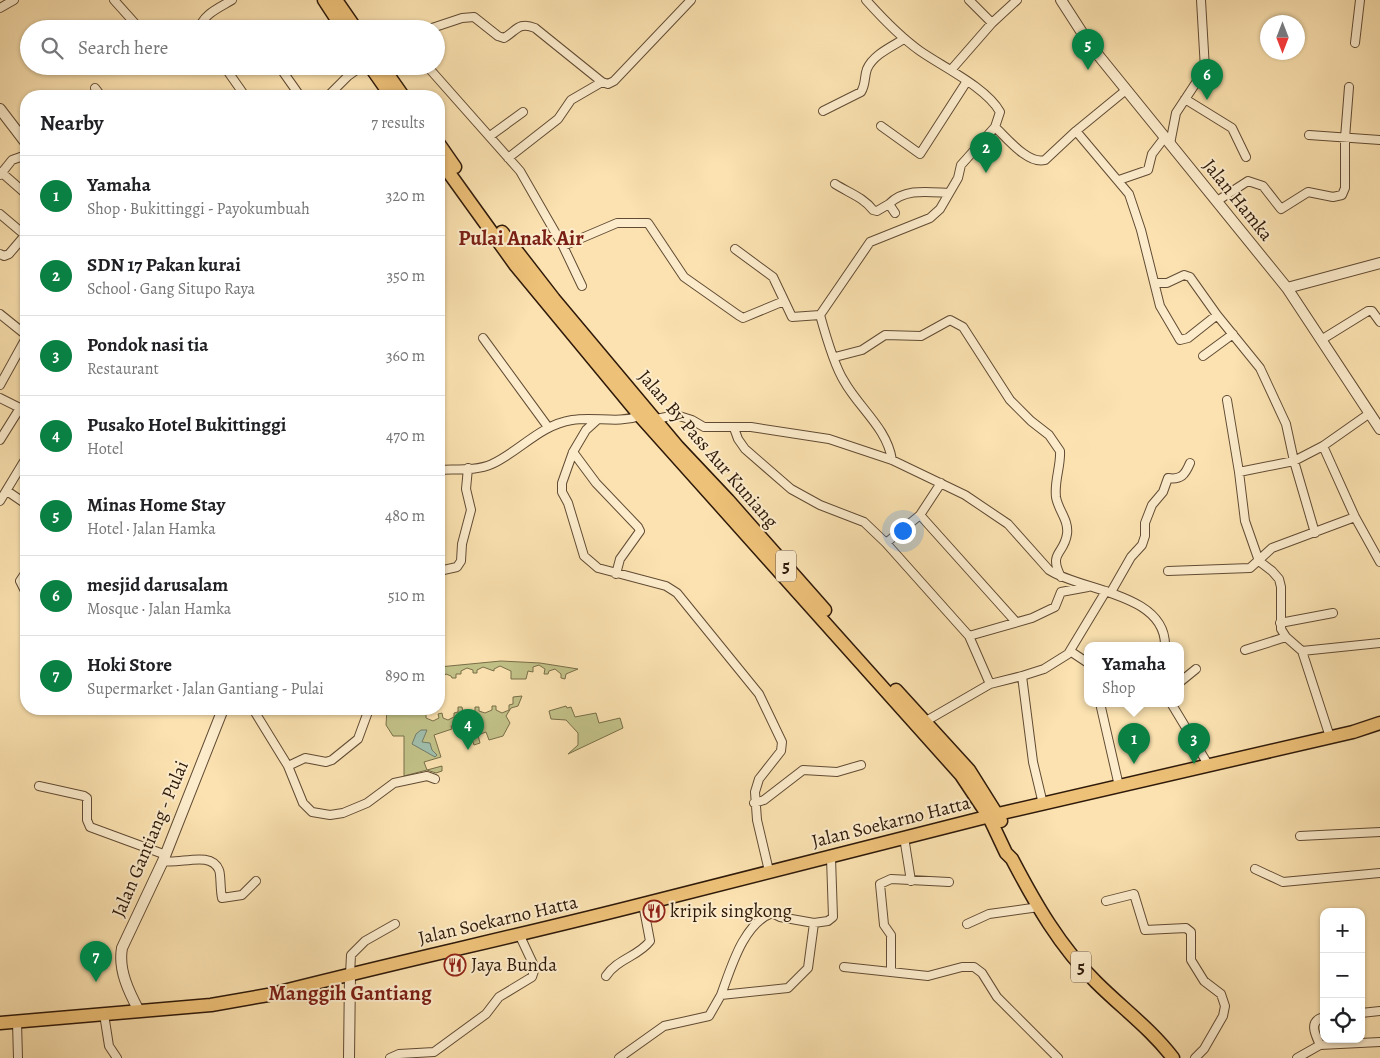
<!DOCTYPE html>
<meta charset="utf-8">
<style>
:root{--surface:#fff;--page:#f2f2f2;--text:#202124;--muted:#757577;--line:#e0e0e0;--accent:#0b8043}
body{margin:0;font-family:Alegreya,serif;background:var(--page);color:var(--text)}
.controls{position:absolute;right:15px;bottom:15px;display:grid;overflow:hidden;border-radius:10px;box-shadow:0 1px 4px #0004}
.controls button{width:45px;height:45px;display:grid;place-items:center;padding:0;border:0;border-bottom:1px solid var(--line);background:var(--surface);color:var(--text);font:25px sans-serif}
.compass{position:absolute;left:1260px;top:15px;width:45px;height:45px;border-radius:50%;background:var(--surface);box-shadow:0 1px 4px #0004;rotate:180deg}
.you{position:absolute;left:902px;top:530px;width:18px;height:18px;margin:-12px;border:4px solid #fff;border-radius:50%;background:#1a73e8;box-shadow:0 0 0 8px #1a73e833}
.badge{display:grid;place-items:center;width:32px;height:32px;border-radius:50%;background:var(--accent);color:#fff;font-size:16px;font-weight:700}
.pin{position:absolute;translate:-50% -41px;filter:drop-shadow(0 1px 2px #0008)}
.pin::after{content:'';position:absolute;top:26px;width:18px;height:15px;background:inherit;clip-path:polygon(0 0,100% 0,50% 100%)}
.popup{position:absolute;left:1084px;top:642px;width:100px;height:65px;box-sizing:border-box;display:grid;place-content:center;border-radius:10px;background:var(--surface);filter:drop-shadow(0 1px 4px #0005);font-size:16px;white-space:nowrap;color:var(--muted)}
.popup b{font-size:19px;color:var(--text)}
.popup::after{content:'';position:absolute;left:50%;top:100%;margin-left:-10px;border:10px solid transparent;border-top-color:var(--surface)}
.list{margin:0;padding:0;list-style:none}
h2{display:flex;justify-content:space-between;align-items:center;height:65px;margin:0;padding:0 20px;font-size:21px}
h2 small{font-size:16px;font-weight:400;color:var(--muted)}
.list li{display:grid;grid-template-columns:32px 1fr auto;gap:15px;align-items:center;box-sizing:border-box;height:80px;padding:0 20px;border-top:1px solid var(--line)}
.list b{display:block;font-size:19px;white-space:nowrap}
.list p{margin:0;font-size:16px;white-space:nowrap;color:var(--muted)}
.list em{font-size:16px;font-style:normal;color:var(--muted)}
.icon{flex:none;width:28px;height:28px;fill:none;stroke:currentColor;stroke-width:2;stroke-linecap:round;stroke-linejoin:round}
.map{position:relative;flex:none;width:1380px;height:1058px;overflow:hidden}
.search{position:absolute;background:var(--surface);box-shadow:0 1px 4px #0004;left:20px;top:20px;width:425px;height:55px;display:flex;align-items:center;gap:12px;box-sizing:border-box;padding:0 18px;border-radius:28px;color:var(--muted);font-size:19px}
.panel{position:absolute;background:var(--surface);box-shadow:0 1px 4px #0004;left:20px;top:90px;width:425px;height:625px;border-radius:20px}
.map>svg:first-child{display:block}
.green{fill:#c2c288;stroke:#786e49}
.water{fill:#9fbeac;stroke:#727c6b}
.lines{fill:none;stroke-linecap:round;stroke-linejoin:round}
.minor-casing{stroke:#614b34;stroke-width:10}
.tertiary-casing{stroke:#614b34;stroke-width:12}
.primary-casing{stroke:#2e190a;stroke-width:15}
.trunk-casing{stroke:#2e190a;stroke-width:15}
.minor{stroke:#fceccc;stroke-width:8}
.tertiary{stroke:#fceccc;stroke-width:10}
.primary{stroke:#eec178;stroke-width:12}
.trunk{stroke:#eec178;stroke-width:12}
.labels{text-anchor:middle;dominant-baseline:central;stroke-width:4;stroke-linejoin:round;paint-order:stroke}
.shield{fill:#fceccc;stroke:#6c5844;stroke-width:1}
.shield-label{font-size:18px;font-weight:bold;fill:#2e190a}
.street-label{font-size:19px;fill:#2e190a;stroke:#fceccc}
.poi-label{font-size:19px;fill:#2e190a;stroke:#fceccc;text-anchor:start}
.quarter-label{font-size:21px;font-weight:bold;fill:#7a1f14;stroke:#fceccc}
</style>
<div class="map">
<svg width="1380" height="1058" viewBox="0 0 1380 1058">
<rect width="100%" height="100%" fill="#fbe2b0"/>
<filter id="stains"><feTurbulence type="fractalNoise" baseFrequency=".004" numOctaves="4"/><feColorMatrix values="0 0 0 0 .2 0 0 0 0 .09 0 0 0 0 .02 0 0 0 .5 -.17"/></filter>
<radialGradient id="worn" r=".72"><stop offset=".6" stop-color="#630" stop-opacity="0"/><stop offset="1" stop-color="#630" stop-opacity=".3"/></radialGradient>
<path class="green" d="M501,661L540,663L578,669L566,674L565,679L561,678V674L555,669L549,671L548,674H544L545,669L539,665L533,667V672L528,671L526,679H511V671L500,666L494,669V671L483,667L477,670V673H473V670L467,668L461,671V674H456V678H452L451,676L446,674L439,680V667Z
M522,696L518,706L511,708L506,716L510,723L503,736L489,740L486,732L478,735L480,743L474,745L468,728L461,727L459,724L451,726L452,729L434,735L441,757L424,762L427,770L442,766V771L436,773L427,770L404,776V736H393L386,725L387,709H421L422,714H426V718L433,721L439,718L438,714L442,713L443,718L448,720L454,717V713L458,712V707H462L463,712L469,714L475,711V707H479V711L485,713L492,710V706H496V710L502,713L509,710V705L513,704V697Z
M566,706L567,708L571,707L575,717L596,713L599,723L620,718L623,728L568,754L578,745V733L566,720L551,719L549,711Z"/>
<path class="water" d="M421,730H427L422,742L430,743L432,750L437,755L435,757L412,744L416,734Z"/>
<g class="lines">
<g class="minor-casing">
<path id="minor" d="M114,0L140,29
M866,0C883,19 899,36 920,51C943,67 987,88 1000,112L995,127C1006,137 1028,165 1045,160L1076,131L1126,90
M969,0L992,23
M0,8L14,0
M200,29C201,15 221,7 232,0
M429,29L462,18L474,17L498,36L504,38C516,31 519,21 535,28L602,82L608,84L614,81L691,0
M1355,43L1360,0
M224,66L245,96
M427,66L520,171L563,246L582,286
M281,69L300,96
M951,70L992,23L1017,0
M95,88L101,96
M328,96L348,76L362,66
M1185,99L1232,128L1246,157
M823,111L861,92C866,84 864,77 867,69C873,55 891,47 904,39
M881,126L920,154L967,81
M1076,131L1129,194L1141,230L1160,306L1180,340L1188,338L1217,315L1260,368L1286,424L1294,461L1315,533
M1309,135L1380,140
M490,136L523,112
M1170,144L1176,113L1205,69L1201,0
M508,158L558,119L571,100L602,82
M1,172L26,194
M0,175L12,160L26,155
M1119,180L1148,170L1152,154L1165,137
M835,184C849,193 863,197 873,210L877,211L889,204
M1217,201L1248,181L1263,186L1281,209L1308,192L1333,197L1342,195L1345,188V138L1349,87
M895,213L889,204C905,188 928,192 949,193
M0,214L26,236
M563,246L617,223H648L684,277L738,315L743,318L784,301
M735,249L773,277L792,317L820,315L870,242L930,218L940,209L958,178L961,165L995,127
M0,254L4,256L9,254L26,234
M1155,283H1167L1184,275L1190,277L1217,315
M0,314L26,335
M820,315C825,333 835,367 844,381C859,408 887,428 892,460
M483,338L548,427
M1321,340L1368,311H1372L1380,322
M1203,356L1233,334
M835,357L862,350L885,335L921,336L950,320L963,327L1010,400L1031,421L1049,435L1060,451C1061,466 1054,481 1056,497C1058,510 1069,520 1067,534C1064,555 1048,552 1061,577
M0,385L26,338
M0,398L26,411
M1227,400L1239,472L1245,521L1259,561L1272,571L1279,579L1281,587V629L1286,637L1302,651L1330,737
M656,419L676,415L692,420L704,427H751L829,439L892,460L965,495L1008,524L1049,570C1081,591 1165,593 1165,645
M597,420L586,430L573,452L562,483V492L568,503L584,556L598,568L666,586L677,593L759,694L782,742L781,751L759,779L755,792L757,820L769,871
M734,428L738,439L745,449L791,489L820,505L864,522L886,543
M0,440L20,408
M1323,446L1355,517L1380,562
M573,452L596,483L638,527L640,531L620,559L616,574
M439,470C455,469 477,471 492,464C520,451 540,425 572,420C595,416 617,424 640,416
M1239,472L1294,461L1323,446L1370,413
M941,483L920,515L886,543L969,636
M7,491L26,504
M0,501L26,458
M920,515L1016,622
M439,571L457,567L461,561L462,544L471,510L466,489L468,468
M1168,571L1250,568L1272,548L1355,517
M26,572L20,581L26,593
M1111,592L1131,557L1142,545L1145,536V523L1152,505L1163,492L1168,478C1181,480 1185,475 1190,463
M1280,623L1333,613
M1245,650L1286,637
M1070,651L1088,663
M1302,651L1380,643
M1180,682L1196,669
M990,684L1022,676
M1100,703L1119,786
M1171,703L1209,766
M253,709L288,766L303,803L312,812L330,815L343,813L367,803L394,783L427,776L435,779
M926,721L990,684L969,636L1032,618L1055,607L1061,592L1088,587
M288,766L305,758L326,762L332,760L358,739L369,709
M39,786L84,796L87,798V820L90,827L166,855
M754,803L764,800L803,770L837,772L861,765
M1043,804L1033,762L1022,676L1044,669L1068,654L1106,591
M1300,836L1380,832
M904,837L911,881
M163,861C179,865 211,850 219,870C221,874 220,889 222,898L242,895L256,881
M1255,869L1283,882L1380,873
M1106,901L1134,894L1145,930L1186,928L1191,932V960L1204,981L1221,994L1225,1006L1223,1016L1204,1049L1195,1058
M967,924L989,914L1039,907
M844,967L928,976L962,967H974L982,973L997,997L1058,1058
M891,972V935L884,925L880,884L891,879L949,882
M350,974L351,955L365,941L395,924
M606,976C617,959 639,956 650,941L643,904
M721,995C731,968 743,924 772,913L780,917L814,923
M1361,1013L1380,1011
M104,1014L109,1046L117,1058
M17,1022L18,1058
M1320,1045C1315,1034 1308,1021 1324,1017
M390,1058L399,1054L434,1052L486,1014L499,997L532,977L535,968L519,934
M619,1058L664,1026L709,1016L721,995L788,988L808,968L814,923L828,921L833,917L831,858
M1297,1058L1320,1045L1380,1042"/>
</g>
<g class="tertiary-casing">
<path id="tertiary" d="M1061,0L1090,45L1287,288L1380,429
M0,109L26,143
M1287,288L1380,263
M139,1011C129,992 118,970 122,948L163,861L223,709
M349,1058L350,974"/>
</g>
<g class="primary-casing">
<path id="primary" d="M998,814L1353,732L1380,723"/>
</g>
<g class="trunk-casing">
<path id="trunk" d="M324,0L343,29
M336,0L356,29
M370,66L391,96
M382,66L403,96
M439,144L455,167
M439,159L516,266L640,416L961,775L989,817L1006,853L1012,859C1035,903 1060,947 1096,982C1122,1008 1151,1029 1173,1058
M502,232L554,299L678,447L728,500L825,610
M896,690L969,770L1001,821
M0,1023L211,1005L268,995C392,963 518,936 643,904C761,874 880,844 998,814"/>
</g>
<use href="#minor" class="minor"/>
<use href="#tertiary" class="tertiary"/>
<use href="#primary" class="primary"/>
<use href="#trunk" class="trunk"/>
</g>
<defs>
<g id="restaurant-ring" transform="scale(1.125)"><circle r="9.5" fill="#fceccc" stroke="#8f2418" stroke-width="1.5"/><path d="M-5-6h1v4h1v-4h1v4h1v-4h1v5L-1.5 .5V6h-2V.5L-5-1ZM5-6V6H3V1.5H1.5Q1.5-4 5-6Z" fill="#8f2418"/></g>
</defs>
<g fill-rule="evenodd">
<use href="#restaurant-ring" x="654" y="911"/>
<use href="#restaurant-ring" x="455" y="965"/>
</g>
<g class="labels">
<g class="shield">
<rect x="776" y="550.5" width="20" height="31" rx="4"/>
<rect x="1071" y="951.5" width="20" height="31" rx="4"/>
</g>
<g class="shield-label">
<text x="786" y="566">5</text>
<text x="1081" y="967">5</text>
</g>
<g class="street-label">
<text transform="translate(1238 200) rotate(51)">Jalan Hamka</text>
<text transform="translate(708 449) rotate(49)">Jalan By Pass Aur Kuniang</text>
<text transform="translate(891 822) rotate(-14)">Jalan Soekarno Hatta</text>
<text transform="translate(150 839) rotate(-67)">Jalan Gantiang - Pulai</text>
<text transform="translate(498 920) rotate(-13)">Jalan Soekarno Hatta</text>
</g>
<g class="poi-label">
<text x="670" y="911">kripik singkong</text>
<text x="471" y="965">Jaya Bunda</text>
</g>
<g class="quarter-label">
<text x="521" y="238">Pulai Anak Air</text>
<text x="350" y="993">Manggih Gantiang</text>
</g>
</g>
<rect width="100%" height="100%" filter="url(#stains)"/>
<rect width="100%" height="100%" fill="url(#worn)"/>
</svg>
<div class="controls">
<button>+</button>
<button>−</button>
<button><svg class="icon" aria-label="locate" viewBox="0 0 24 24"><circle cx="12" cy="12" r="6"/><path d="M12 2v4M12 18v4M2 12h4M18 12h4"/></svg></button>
</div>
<svg class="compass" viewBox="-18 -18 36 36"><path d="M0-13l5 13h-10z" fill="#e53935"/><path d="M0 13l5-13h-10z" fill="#757577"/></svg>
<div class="you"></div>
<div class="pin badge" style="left:1134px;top:764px">1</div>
<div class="popup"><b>Yamaha</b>Shop</div>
<div class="pin badge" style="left:986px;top:173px">2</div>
<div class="pin badge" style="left:1194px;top:764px">3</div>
<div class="pin badge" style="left:468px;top:750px">4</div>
<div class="pin badge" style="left:1088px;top:70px">5</div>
<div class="pin badge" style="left:1207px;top:100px">6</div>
<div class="pin badge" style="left:96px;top:982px">7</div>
<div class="search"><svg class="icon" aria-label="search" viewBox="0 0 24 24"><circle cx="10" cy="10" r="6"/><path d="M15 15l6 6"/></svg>Search here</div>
<section class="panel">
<h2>Nearby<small>7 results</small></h2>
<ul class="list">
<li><span class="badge">1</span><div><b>Yamaha</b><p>Shop · Bukittinggi - Payokumbuah</p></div><em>320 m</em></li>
<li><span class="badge">2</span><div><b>SDN 17 Pakan kurai</b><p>School · Gang Situpo Raya</p></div><em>350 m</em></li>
<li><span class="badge">3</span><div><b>Pondok nasi tia</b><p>Restaurant</p></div><em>360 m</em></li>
<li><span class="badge">4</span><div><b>Pusako Hotel Bukittinggi</b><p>Hotel</p></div><em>470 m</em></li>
<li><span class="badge">5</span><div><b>Minas Home Stay</b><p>Hotel · Jalan Hamka</p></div><em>480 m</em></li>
<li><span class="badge">6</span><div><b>mesjid darusalam</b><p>Mosque · Jalan Hamka</p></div><em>510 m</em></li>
<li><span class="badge">7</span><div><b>Hoki Store</b><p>Supermarket · Jalan Gantiang - Pulai</p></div><em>890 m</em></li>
</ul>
</section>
</div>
